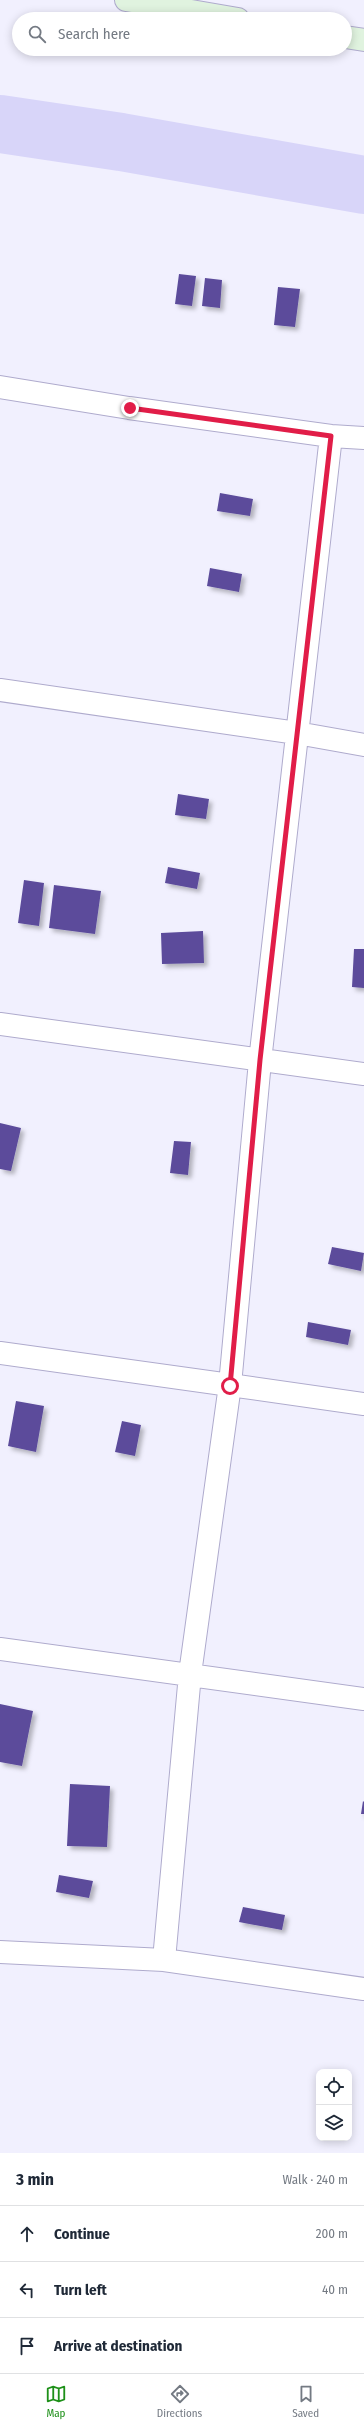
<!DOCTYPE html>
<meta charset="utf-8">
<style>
:root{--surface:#fff;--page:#f2f2f3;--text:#1f2937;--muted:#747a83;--line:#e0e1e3;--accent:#1e9019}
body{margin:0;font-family:"Fira Sans Condensed",sans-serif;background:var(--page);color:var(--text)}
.controls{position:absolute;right:12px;bottom:12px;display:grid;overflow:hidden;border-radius:8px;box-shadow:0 2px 10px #0003}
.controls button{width:36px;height:36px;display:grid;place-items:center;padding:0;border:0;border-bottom:1px solid var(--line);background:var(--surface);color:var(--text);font:20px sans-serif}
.stop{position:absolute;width:12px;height:12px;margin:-9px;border:3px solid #e11d48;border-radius:50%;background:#fff}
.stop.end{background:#e11d48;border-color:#fff;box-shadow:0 1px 4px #0008}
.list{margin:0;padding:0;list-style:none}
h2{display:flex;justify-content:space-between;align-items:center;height:52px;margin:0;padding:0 16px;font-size:17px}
h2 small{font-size:13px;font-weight:400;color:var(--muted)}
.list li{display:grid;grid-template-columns:26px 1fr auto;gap:12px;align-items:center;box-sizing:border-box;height:56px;padding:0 16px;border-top:1px solid var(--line)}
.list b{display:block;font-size:15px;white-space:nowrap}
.list em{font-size:13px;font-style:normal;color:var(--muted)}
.icon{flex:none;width:22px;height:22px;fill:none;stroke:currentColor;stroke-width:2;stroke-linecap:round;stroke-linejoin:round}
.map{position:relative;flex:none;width:364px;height:2153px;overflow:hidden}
.search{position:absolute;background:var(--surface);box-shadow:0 2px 10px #0003;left:12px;right:12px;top:12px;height:44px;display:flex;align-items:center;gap:10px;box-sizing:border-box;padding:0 14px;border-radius:22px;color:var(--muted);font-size:15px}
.sheet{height:220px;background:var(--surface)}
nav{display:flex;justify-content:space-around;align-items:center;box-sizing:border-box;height:56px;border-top:1px solid var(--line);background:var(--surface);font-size:11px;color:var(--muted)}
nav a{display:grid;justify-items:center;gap:2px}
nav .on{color:var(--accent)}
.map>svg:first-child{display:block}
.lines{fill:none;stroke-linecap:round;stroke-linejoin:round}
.river{stroke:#d8d5f9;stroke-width:58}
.building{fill:#5b4b9b;filter:url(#shadow)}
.minor-casing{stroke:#afabcd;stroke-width:24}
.secondary-casing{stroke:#afabcd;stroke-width:24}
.minor{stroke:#fff;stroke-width:22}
.secondary{stroke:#e0f3df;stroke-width:22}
.route{stroke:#e11d48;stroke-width:5}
</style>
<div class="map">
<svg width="364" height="2153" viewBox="0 0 364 2153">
<defs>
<filter id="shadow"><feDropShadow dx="3.5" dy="3.5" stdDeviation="2" flood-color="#0004"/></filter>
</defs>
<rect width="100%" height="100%" fill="#f1f0fe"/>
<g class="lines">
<path class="river" d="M0,124L121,142L364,185"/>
</g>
<path class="building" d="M179,274L196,276L192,306L175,304Z
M205,278L222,280L220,308L202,306Z
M278,287L300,289L295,327L274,325Z
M220,493L253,499L250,516L217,511Z
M210,568L242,574L239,592L207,586Z
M178,794L209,799L206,819L175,815Z
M168,867L200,873L197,889L165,883Z
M24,880L44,883L39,926L18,923Z
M54,885L101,891L95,934L49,928Z
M203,931L204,963L162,964L161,933Z
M354,949H364V988L352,987Z
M0,1123L21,1128L11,1171L0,1169Z
M174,1141L191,1142L188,1175L170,1173Z
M332,1247L364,1253L361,1271L328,1264Z
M308,1322L351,1330L348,1345L306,1337Z
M16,1401L44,1406L36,1452L8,1446Z
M122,1421L141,1425L135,1456L115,1452Z
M0,1704L33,1711L22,1766L0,1762Z
M70,1784L110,1786L107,1847L67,1846Z
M363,1801L364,1802V1814H361Z
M59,1875L93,1881L89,1898L56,1892Z
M243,1907L285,1915L282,1930L239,1922Z"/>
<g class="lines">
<g class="minor-casing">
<path id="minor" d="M0,387L129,408L331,436L364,438
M0,690L297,733L364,745
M0,1024L364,1074
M0,1353L230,1385L260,1061L331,436
M0,1649L364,1699
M0,1952L164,1960L364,1989
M164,1960L190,1674L230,1385L364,1404"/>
</g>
<g class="secondary-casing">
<path id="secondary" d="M126,0L238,19
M345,37L364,40"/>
</g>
<use href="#minor" class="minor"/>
<use href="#secondary" class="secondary"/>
</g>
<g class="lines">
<path class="route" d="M130,408L331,436L260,1060L230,1386"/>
</g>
</svg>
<div class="controls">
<button><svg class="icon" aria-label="locate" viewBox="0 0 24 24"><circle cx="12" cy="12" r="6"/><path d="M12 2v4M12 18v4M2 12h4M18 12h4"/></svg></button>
<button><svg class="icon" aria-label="layers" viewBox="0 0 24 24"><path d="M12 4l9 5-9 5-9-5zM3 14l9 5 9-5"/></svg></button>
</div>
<div class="stop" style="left:230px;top:1386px"></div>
<div class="stop end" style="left:130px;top:408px"></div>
<div class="search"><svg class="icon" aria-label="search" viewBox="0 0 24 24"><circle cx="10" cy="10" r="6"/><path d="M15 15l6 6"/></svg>Search here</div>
</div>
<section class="sheet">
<h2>3 min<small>Walk · 240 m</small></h2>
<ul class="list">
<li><svg class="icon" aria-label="ahead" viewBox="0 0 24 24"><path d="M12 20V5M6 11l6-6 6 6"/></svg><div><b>Continue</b></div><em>200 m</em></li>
<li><svg class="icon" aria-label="left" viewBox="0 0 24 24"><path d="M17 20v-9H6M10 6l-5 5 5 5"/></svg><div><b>Turn left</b></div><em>40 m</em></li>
<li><svg class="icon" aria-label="arrive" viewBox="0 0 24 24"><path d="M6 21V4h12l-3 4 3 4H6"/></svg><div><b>Arrive at destination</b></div></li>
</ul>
</section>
<nav>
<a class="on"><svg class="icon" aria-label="map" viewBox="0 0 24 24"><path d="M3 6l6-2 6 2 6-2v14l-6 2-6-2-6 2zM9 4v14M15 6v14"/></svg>Map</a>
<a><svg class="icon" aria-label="directions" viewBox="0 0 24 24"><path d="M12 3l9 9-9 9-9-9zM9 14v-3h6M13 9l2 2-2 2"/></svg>Directions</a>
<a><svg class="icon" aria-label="saved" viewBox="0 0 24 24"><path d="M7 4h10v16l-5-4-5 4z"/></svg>Saved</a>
</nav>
